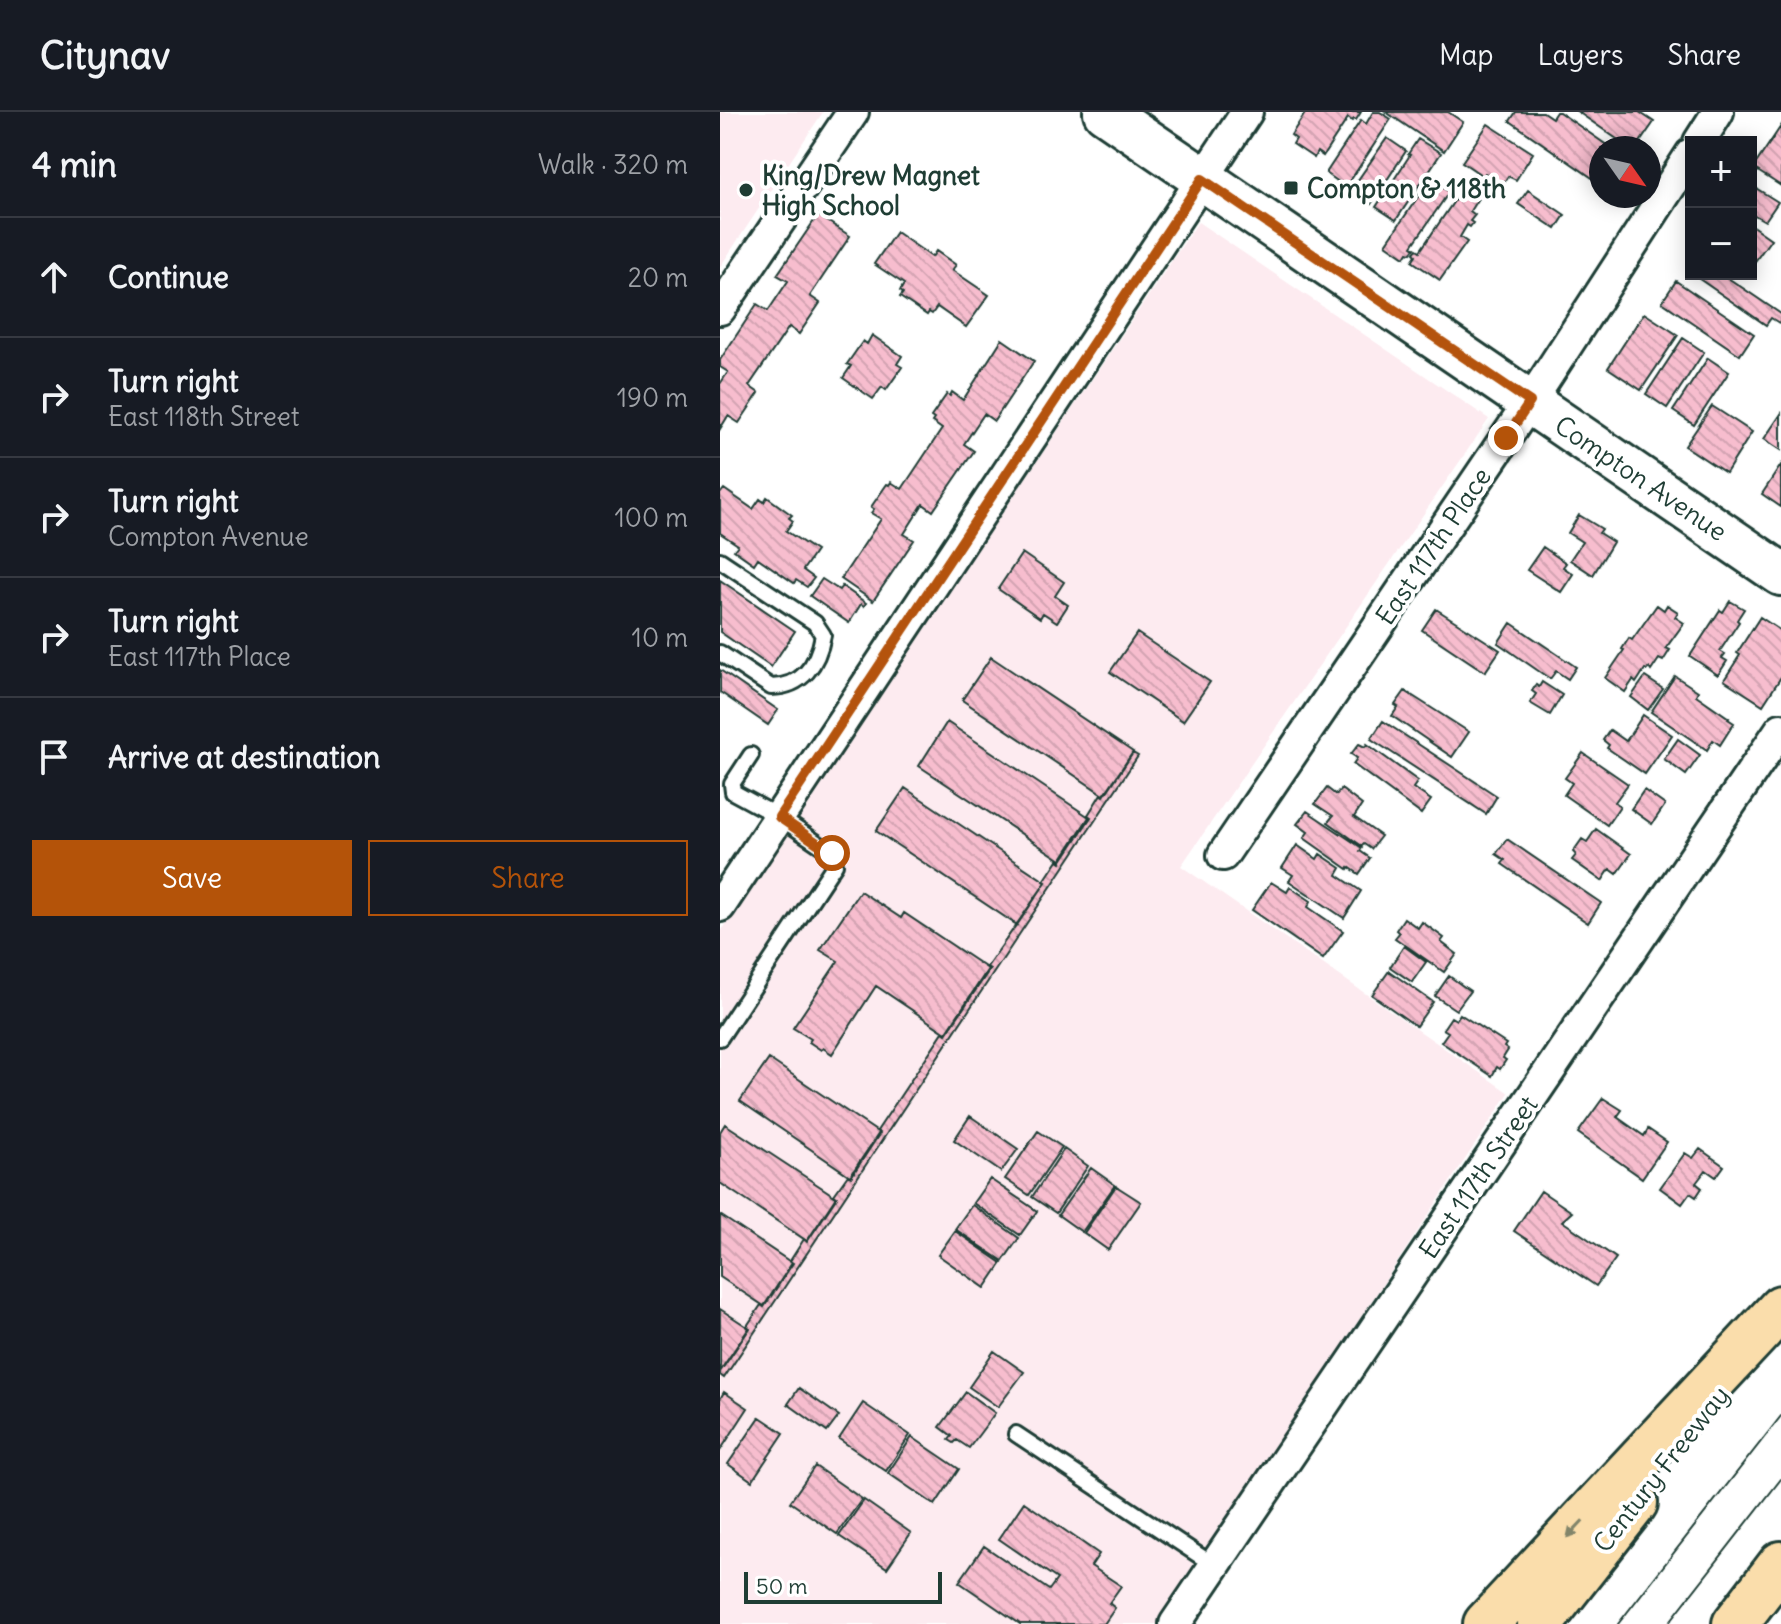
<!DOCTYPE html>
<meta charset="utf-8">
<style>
:root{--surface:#171b24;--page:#20242c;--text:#f1f3f6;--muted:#9ea1a6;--line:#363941;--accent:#b45309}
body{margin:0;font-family:Delius,sans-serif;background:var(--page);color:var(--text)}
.controls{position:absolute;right:24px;top:24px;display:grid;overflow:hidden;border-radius:0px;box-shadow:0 4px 20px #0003}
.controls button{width:72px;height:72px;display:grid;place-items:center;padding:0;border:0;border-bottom:2px solid var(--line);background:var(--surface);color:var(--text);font:40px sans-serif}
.compass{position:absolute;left:869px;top:24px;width:72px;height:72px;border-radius:50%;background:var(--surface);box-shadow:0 4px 20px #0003;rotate:124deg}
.scale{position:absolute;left:24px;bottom:20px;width:198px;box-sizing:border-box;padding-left:8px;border:4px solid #1f3d34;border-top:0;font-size:22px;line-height:28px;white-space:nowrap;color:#1f3d34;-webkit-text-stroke:6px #fff;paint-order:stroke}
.stop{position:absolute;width:24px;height:24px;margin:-18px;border:6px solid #b45309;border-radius:50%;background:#fff}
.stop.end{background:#b45309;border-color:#fff;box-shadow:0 2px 8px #0008}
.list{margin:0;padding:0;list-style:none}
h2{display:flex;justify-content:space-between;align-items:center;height:104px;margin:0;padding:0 32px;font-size:34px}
h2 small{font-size:26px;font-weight:400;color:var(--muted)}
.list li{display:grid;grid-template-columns:52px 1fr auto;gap:24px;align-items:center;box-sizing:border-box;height:120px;padding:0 32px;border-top:2px solid var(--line)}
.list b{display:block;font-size:30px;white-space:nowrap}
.list p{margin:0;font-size:26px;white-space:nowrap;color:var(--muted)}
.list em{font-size:26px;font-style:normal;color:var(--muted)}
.actions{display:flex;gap:16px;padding:24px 32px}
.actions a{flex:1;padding:18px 0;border:2px solid var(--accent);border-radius:0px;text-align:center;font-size:28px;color:var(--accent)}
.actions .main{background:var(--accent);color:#fff}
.icon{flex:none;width:44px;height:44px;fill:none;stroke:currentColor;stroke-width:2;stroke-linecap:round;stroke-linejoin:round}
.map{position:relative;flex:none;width:1061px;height:1512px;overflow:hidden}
header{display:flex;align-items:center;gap:48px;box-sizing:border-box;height:112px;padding:0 40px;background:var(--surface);border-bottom:2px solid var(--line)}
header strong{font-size:38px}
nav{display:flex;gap:44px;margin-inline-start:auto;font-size:28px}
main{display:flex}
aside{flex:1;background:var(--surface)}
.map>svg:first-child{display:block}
.built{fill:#fdebf0}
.building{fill:url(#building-back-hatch);stroke:#1f3d34;stroke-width:2}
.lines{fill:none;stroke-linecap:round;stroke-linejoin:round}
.lane-casing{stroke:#1f3d34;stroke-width:20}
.street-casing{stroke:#1f3d34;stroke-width:36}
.secondary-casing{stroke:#1f3d34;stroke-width:48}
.highway-casing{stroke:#1f3d34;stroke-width:50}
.lane{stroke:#fff;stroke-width:14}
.street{stroke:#fff;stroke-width:30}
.secondary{stroke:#fff;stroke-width:42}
.highway{stroke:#faddab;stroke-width:44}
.tram{stroke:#1f3d34;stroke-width:2}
.oneway{fill:#82856a}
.route{stroke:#b45309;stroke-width:10}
.poi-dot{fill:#1f3d34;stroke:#fff;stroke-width:3}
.labels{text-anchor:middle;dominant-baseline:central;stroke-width:8;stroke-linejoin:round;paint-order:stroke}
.poi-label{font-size:26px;font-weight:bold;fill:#1f3d34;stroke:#fff;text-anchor:start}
.street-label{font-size:26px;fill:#1f3d34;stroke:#fff}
</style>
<header>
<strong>Citynav</strong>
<nav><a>Map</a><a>Layers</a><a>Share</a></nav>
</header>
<main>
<aside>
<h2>4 min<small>Walk · 320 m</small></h2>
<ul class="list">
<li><svg class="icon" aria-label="ahead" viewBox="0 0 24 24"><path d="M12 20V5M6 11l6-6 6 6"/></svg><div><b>Continue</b></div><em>20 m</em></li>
<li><svg class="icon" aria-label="right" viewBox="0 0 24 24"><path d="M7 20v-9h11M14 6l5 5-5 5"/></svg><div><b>Turn right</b><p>East 118th Street</p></div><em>190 m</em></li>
<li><svg class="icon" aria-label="right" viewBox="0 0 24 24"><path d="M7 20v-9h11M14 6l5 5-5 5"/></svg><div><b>Turn right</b><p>Compton Avenue</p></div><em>100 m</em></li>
<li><svg class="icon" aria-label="right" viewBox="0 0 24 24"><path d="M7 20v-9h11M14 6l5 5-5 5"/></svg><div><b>Turn right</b><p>East 117th Place</p></div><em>10 m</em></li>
<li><svg class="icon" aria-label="arrive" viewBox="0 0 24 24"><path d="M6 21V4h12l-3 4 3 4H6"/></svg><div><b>Arrive at destination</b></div></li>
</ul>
<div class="actions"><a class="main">Save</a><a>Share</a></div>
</aside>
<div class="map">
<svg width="1061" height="1512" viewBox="0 0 1061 1512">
<defs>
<pattern id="building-back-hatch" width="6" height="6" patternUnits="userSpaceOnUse" patternTransform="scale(2)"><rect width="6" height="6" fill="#f7bdce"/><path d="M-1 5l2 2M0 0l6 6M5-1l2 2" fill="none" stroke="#d3a3b2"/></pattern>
</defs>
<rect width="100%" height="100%" fill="#fff"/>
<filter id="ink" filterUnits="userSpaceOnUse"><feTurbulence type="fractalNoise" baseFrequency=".0125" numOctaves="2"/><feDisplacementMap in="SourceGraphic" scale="16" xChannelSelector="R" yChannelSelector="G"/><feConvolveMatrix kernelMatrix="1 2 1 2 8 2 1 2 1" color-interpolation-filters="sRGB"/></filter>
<g filter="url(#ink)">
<path class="built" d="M0,0H103L0,155Z
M478,110L769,307L461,754L789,981L438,1512H0V821Z"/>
<path class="building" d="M586,0H641L636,8L634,7L632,9L628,6L603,44L597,40L594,46L573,32L576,27L571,23Z
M653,0H660L671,7L626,75L606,61L641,8L646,12Z
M666,0H728L743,10L724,39Z
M796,0H823L832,6L836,0H839L891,36H881V72L790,9Z
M858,0H919L934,10L916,36H910Z
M768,12L813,41L796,68L788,64L783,72L765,61L763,64L742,50Z
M1061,14V74L1033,56Z
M667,26L686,39L651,92L631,78Z
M698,27L721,41L676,108L656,95L690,43L688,42Z
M712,68L729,80L692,134L695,136L691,141L688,140L685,145L666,132L704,76L706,77Z
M745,73L760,83L750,99L755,103L750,109L753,111L750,115L747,113L740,125L747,130L720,168L692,149L696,143L694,141L697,137L700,139Z
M1031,73L1058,90L1045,109L1031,101Z
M808,78L845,103L836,117L798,92Z
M98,103L130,124L90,184L100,191L79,222L69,215L29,274L39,281L19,311L8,304L0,317V272L8,260L0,255V248L37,192L48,199L68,169L57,163Z
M1031,113L1051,127L1031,155Z
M176,120L212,145L216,139L236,153L232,158L269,183L246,215L217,195L212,202L209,200L207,203L180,185L183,181L180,179L184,172L154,152Z
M972,162H1002L1061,202V208L1059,211L1051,206L1046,213Z
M956,169L1034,222L1020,243L942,190Z
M924,201L958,223L921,278L888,256Z
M152,223L182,244L177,252L182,255L166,278L162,275L153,287L123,266L131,254L127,252L143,229L147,232Z
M963,226L984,240L947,296L926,282Z
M282,227L314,249L274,309L264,302L244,332L254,339L213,399L203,392L184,422L194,428L153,489L121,467L161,407L151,401L154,397L151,395L167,372L169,373L171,370L182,377L222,317L212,310L214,307L211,305L227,282L230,284L232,280L243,288Z
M988,246L1009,260L974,313L953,299Z
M992,294L1032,320L1006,361L965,334Z
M1061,302V338L1044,327Z
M1061,353V395L1042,382Z
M4,377L33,397L40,387L44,390L47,385L72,403L69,406L73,409L66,419L96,439L83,458L94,466L87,475L76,468L74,471L38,446L34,452L14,438L18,433L0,421V382Z
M859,403L882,417L879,421L893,430L873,463L850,448L862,430L848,421Z
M823,435L846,451L843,455L853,462L841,480L807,458Z
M302,441L344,470L335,484L348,493L337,510L323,501L320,506L278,477Z
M102,467L119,478L122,474L146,491L144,494L141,492L129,511L90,484Z
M0,468L75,519L51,555L0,520Z
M1010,489L1024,497L1017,508L1019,510L1000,539L1005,542L1002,546L1007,549L998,563L970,544L1000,498L1003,500Z
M937,493L944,498L947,493L958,500L955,505L964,511L946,536L950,538L943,549L939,547L931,559L929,556L927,558L925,557L916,571L913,568L905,580L885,566L904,538L902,537L909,526L912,528Z
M716,497L780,538L765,560L702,518Z
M1040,505L1061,519V565L1043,593L1004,568L1020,543L1017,541Z
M791,511L856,555L848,567L836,559L830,567L778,531Z
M417,521L490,570L463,609L390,560Z
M271,545L413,640L384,683L242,588Z
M0,558L58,598L48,613L0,580Z
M955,564L978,579L976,583L1009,606L1008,607L1014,611L1000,633L993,628L987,638L931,600Z
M925,565L943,577L928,598L911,585Z
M822,570L842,583L830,603L810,591L816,582L812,579L816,573L819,575Z
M685,579L749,620L732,645L672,604L678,595L675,593Z
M923,603L952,623L925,662L887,636L889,633L883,628L890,618L906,629Z
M663,609L777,684L766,702L651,627Z
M227,610L369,705L341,748L199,654Z
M958,627L980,643L966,663L944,647Z
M639,632L645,635L647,632L698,669L693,676L711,688L701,702L633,652L637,646L631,642Z
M413,641L418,644L4,1266L0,1263V1260L30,1216L27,1214L41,1193L44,1195L73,1151L70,1149L84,1127L87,1130L117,1085L114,1083L128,1063L131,1065L160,1021L157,1019L223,920L226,922L270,857L267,855L326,770L324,769L338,748L341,750L371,705L368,703L381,682L384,684Z
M863,641L908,672L895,690L900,694L887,713L844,683L852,671L845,666Z
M185,676L326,770L297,813L156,719Z
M607,676L616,683L621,677L642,693L634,705L661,724L651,737L644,732L642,734L608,710L613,704L595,692Z
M924,678L945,693L932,712L911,697Z
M587,699L642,736L640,739L650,746L639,762L629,755L628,757L584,726L588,720L577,712Z
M876,717L911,742L897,762L890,757L882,769L852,748L856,743L853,740L862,727L867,730Z
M787,727L881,791L868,811L782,752L785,748L776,742Z
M577,733L597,747L600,742L621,756L617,763L641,779L624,806L569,769L573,763L562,756Z
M551,770L567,780L570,775L591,789L588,795L623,819L603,847L532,798Z
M140,779L181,806L184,801L268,857L226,921L156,874L112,942L103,936L101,938L89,930L91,927L73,916L118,849L100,838Z
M684,806L698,816L702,810L724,826L721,830L737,842L724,860L675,826L679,821L676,818Z
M684,834L706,850L692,870L670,855Z
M669,859L713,890L696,914L652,883Z
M729,864L750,879L736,898L715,884Z
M740,902L786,932L784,935L788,938L783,946L786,948L780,957L777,955L772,964L721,930L728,920L723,917L731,905L736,908Z
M49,947L159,1021L130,1064L20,989Z
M883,986L902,998L897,1005L924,1024L928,1017L947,1030L922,1066L858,1021Z
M250,1004L298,1037L281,1060L234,1028Z
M5,1012L116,1085L87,1129L0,1071V1020Z
M318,1019L342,1035L309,1083L285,1067Z
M344,1037L368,1054L336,1101L312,1085Z
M980,1037L1004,1054L996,1065L986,1058L976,1071L982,1076L976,1085L970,1081L962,1092L940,1076L965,1041L973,1046Z
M371,1056L395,1073L362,1120L338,1103Z
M270,1067L317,1099L300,1123L253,1091Z
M396,1074L421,1090L388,1138L364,1121Z
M821,1079L852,1100L842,1109L896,1146L876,1174L794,1119Z
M252,1093L299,1126L283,1149L235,1117Z
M0,1103L72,1151L44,1194L0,1165Z
M235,1119L282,1151L265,1176L218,1143Z
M0,1197L29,1216L0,1259Z
M274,1239L304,1260L278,1295L249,1275Z
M79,1276L119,1304L107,1320L68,1292Z
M4,1280L28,1296L0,1339V1287Z
M246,1280L275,1301L249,1336L237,1328L234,1331L229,1328L232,1324L220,1315Z
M143,1291L190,1323L166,1359L119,1327Z
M40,1305L64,1321L32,1369L8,1352Z
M192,1325L239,1357L215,1393L168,1361Z
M95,1354L142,1387L117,1422L70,1390Z
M144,1388L191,1421L167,1456L119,1424Z
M304,1390L379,1442L371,1454L401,1474L389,1491L395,1496L384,1512H300L239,1470L264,1434L329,1478L337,1467L279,1427Z"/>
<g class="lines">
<g class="lane-casing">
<path id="lane" d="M0,448L95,511L103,523C98,551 83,575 51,575L0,541
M0,926L115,752L112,741L59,705L13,680L12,672L31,643
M296,1322L495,1454"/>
</g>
<g class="street-casing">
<path id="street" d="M979,30L998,0
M0,197L133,0
M503,743L810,290L971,42
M0,794L527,0
M455,1512L1061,617"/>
</g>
<g class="secondary-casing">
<path id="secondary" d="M385,0L1061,462"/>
</g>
<g class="highway-casing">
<path id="highway" d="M766,1512L1061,1196
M820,1512L915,1391
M1015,1512L1061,1452"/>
</g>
<use href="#lane" class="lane"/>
<use href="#street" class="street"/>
<use href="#secondary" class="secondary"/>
<use href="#highway" class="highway"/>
<path class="tram" d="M898,1512L1061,1304
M948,1512L1061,1367"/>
</g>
<defs><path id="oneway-solid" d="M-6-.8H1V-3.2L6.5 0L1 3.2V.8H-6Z" transform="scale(2)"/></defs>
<use class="oneway" href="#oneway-solid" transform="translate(855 1417) rotate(133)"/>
</g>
<g class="lines" filter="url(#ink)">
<path class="route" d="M112,741L59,705L482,67L810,290L786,326"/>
</g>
<g class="poi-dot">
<rect x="563" y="68" width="16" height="16" rx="4"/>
<circle cx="26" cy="78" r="8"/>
</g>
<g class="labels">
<g class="poi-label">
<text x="42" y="63">King/Drew Magnet<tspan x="42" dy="30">High School</tspan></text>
<text x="587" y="76">Compton &amp; 118th</text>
</g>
<g class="street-label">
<text transform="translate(921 366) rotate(34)">Compton Avenue</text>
<text transform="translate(713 434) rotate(-56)">East 117th Place</text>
<text transform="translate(758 1065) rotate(-56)">East 117th Street</text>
<text transform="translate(941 1357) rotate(-52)">Century Freeway</text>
</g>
</g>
</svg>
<div class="controls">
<button>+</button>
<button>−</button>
</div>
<svg class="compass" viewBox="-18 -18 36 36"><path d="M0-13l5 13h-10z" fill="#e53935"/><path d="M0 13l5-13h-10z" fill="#9ea1a6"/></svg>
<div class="scale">50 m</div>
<div class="stop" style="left:112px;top:741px"></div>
<div class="stop end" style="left:786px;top:326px"></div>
</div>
</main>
